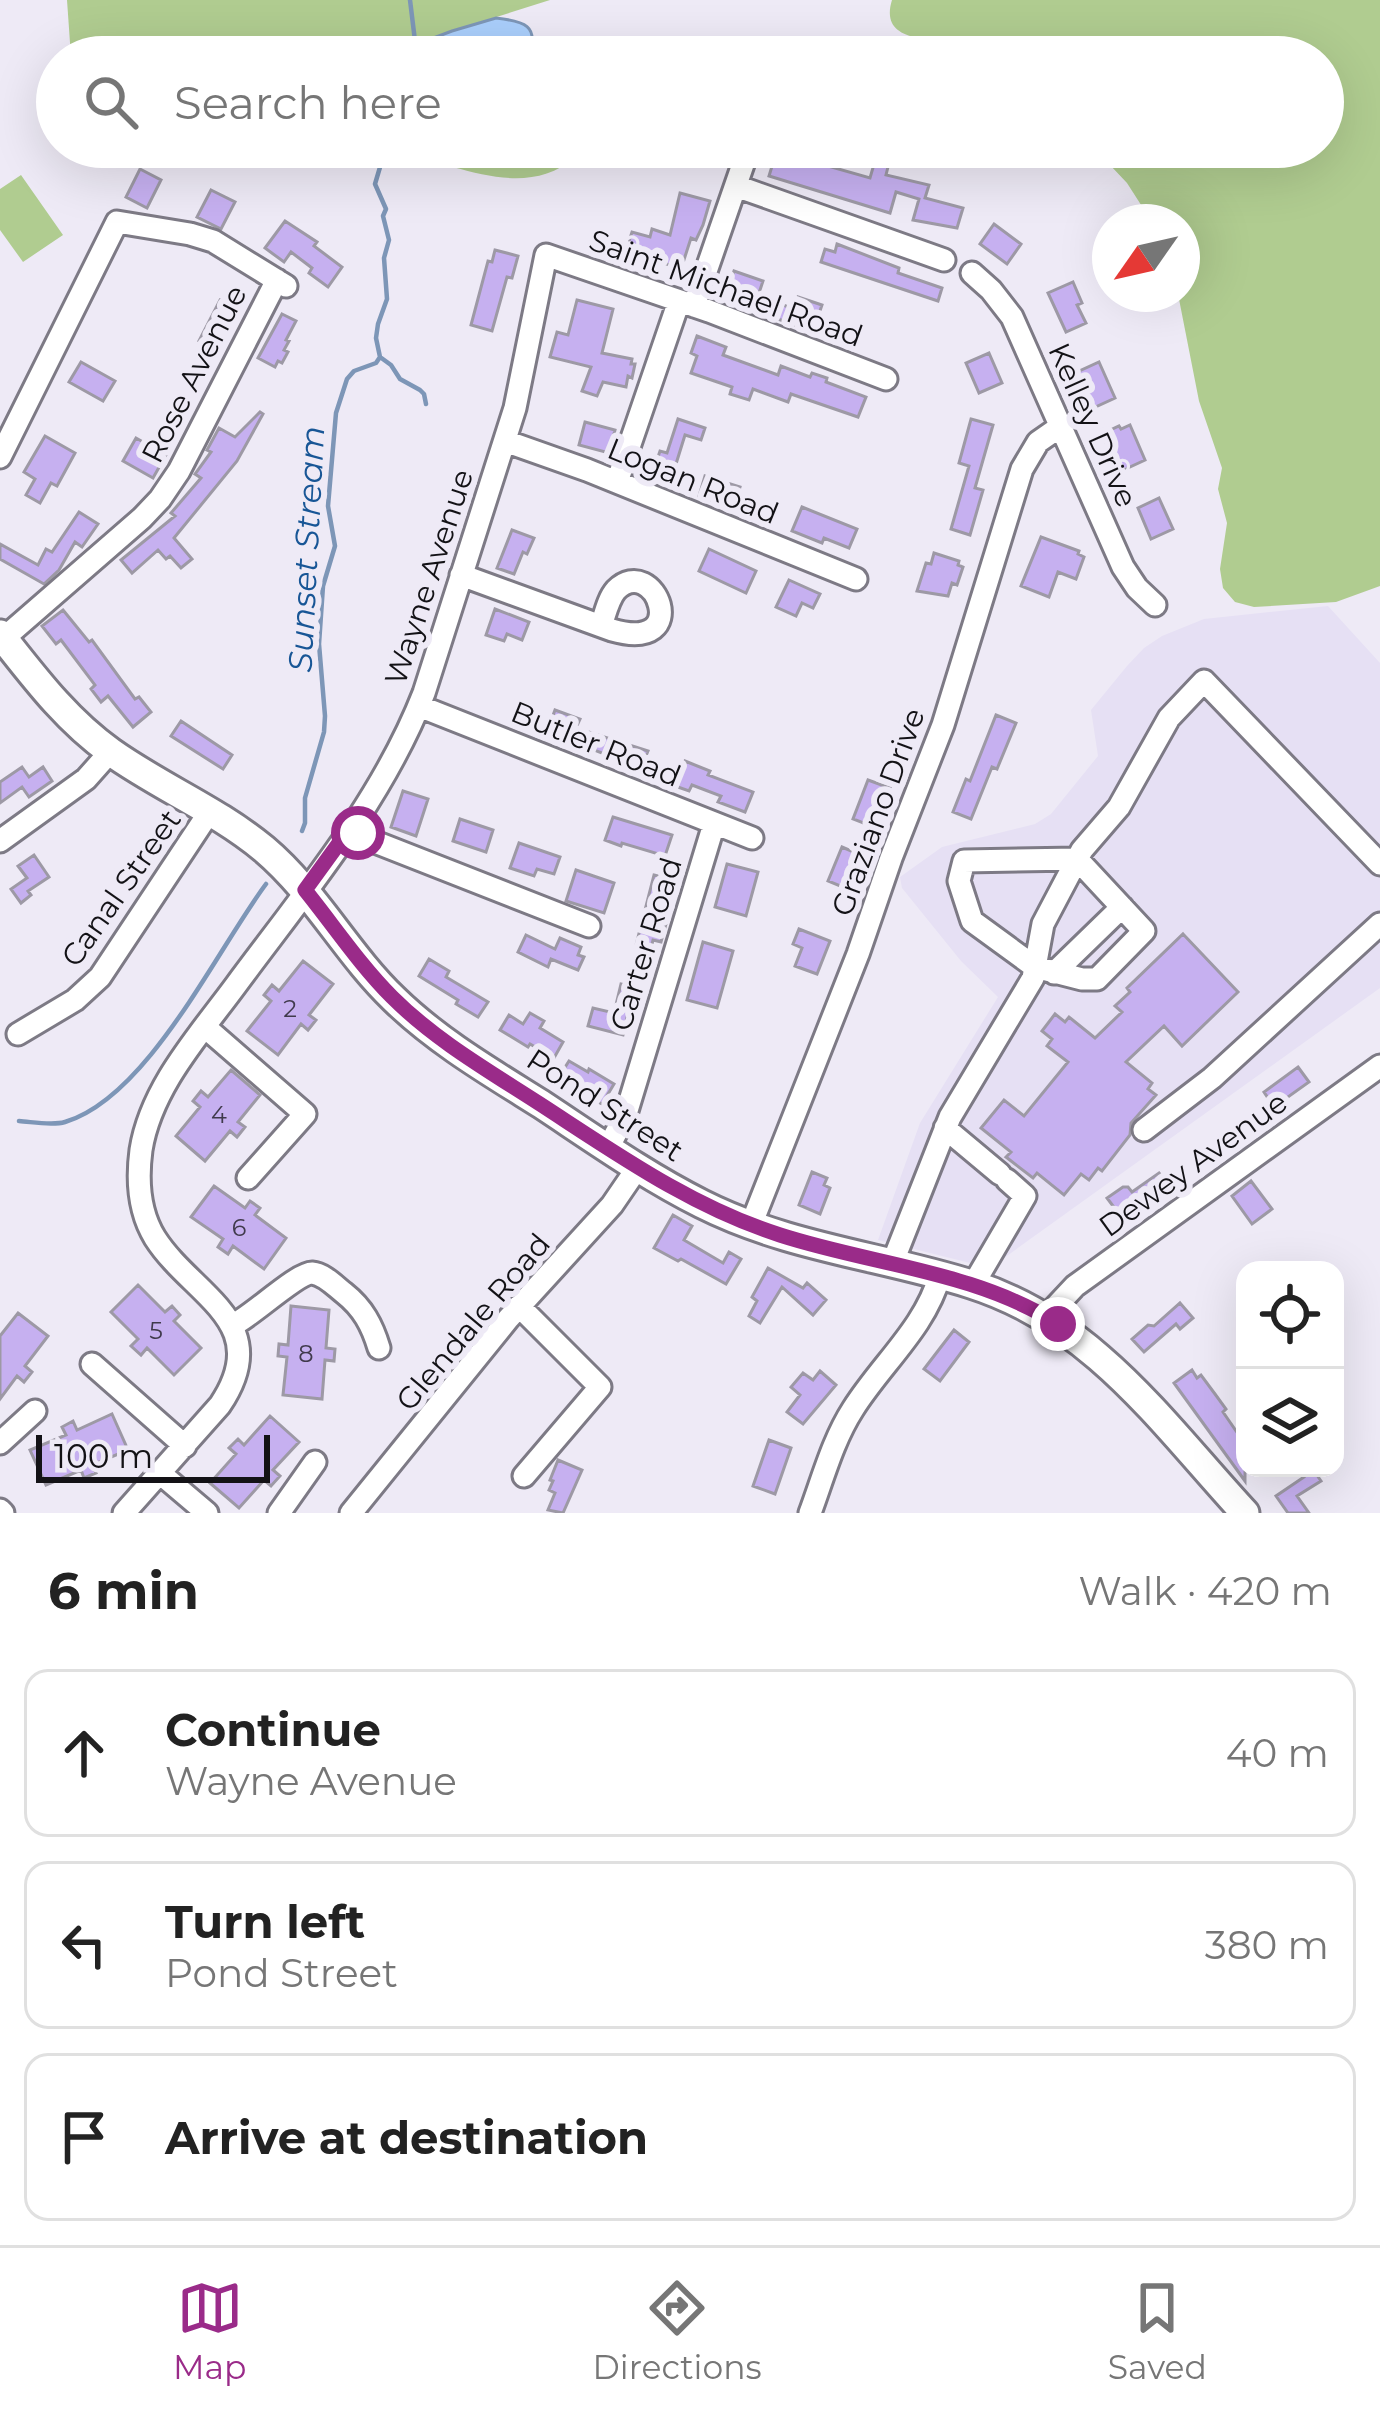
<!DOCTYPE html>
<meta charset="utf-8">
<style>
:root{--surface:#fff;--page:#f2f2f2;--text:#222;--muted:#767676;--line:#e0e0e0;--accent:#9a2b89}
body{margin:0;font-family:Montserrat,sans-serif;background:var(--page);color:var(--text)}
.controls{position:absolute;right:36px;bottom:36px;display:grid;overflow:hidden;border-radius:24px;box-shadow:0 12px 48px #0002}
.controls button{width:108px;height:108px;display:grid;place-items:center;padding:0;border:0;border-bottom:3px solid var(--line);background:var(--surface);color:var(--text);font:60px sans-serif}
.compass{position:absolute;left:1092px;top:204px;width:108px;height:108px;border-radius:50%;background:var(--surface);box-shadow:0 12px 48px #0002;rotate:236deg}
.scale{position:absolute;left:36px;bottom:30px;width:234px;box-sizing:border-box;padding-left:12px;border:6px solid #131216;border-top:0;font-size:33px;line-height:42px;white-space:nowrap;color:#131216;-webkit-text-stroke:9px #eeeaf6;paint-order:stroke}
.stop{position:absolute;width:36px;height:36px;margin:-27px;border:9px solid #9a2b89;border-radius:50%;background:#fff}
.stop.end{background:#9a2b89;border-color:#fff;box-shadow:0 3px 12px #0008}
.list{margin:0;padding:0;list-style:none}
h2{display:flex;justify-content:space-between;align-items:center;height:156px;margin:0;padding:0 48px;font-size:51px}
h2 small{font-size:39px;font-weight:400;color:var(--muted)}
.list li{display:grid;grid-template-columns:78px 1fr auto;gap:36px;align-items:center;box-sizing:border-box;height:168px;margin:0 24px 24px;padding:0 24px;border:3px solid var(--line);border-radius:24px}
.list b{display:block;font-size:45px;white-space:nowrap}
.list p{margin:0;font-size:39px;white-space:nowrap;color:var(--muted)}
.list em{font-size:39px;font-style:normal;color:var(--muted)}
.icon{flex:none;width:66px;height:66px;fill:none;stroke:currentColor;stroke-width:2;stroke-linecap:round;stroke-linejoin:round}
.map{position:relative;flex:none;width:1380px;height:1513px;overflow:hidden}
.search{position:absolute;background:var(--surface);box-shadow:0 12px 48px #0002;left:36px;right:36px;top:36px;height:132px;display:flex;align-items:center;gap:30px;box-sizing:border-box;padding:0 42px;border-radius:66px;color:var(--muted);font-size:45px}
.sheet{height:732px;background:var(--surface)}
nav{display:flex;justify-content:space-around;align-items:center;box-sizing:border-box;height:168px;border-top:3px solid var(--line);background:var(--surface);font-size:33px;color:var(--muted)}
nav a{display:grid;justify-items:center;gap:6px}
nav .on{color:var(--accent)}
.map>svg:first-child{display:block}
.built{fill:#e6e0f4}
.green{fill:#b0cc90}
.water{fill:#aacffc;stroke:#7d96b7;stroke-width:3}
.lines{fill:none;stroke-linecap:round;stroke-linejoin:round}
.stream{stroke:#7d96b7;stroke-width:4.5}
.building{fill:#c6b0f0;stroke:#9d99a5;stroke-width:3}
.minor-casing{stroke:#7d7a85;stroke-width:27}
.major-casing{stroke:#7d7a85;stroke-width:33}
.minor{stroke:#fff;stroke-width:21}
.major{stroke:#fff;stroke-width:27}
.route{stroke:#9a2b89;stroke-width:15}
.labels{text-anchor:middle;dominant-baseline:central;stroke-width:12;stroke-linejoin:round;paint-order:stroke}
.number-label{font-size:24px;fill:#403a4c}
.street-label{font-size:30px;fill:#131216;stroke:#eeeaf6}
.water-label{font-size:33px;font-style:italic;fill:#185696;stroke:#eeeaf6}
</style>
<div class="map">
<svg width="1380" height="1513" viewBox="0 0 1380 1513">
<rect width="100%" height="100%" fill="#eeeaf6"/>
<path class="built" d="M1328,606L1380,663V988L990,1268L878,1240L920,1123L998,997L961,961L902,888L900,877L942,847L1035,824L1051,814L1098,756L1091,710L1127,666L1144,648L1162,636L1204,619Z"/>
<path class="green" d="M67,0H550L452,31L383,57H71Z
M892,0H1380V586L1336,602L1254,607L1235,602L1223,588L1220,569L1227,523L1218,489L1222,468L1199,401L1178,294H1182V222H1152L1127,183L1093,147H1323V57H985C977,52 968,47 959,44C935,37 878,45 892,0Z
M388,147H576L575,157C524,202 456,163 398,153Z
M21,175L63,235L23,262L0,230V189Z"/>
<path class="water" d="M496,18C523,21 541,25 528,57H383L452,31Z"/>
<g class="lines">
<path class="stream" d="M410,0L416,49L414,57
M380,357L391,365L400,379L420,390L424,394L426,404
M302,831L305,823V798L324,732L325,716L319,644L323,586L335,546L328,506L336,413L347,379L354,371L376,363L380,357L376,338L378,324L387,299L384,258L389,240L383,216L386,209L375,184L386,147
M19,1121C33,1122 52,1126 65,1122C148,1097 216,951 266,884"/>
</g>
<path class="building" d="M879,147H893L886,175L929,185L925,198L963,208L957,228L913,220L919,199L896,192L890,213L769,176L776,153L790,157L792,149L805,152L803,159L870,178Z
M140,169L161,180L147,208L126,197Z
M211,190L235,202L221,229L197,217Z
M680,193L710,201L703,225L696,240L691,238L681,269L661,262L660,265L625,253L632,232L650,237L652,229L670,235Z
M285,221L317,242L314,246L342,267L328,287L309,273L312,268L291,252L284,262L265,248Z
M994,224L1021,244L1007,264L980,244Z
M837,244L899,268L898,273L942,288L938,301L821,262L825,249L835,252Z
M495,250L518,256L512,278L507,277L492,331L471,325L488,261L492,262Z
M734,271L763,281L758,296L794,309L798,297L822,305L813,331L760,313L731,299L733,296L726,293Z
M1073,282L1082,303L1077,305L1086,323L1066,332L1048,293Z
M220,300L236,309L215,350L199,341Z
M577,300L613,309L602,353L632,359L631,364H635L632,378L628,376L626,387L603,382L597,396L582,391L591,367L550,357L557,332L568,335Z
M282,314L296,321L286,340L289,341L284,350L288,352L282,363L278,361L275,367L258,358Z
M697,336L726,347L723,355L778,375L781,366L810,377L812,373L827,378L826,382L866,397L858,417L791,394L788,402L753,389L749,400L730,394L732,387L691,373L697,356L691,353Z
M989,353L1002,383L979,393L966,363Z
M81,362L115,381L103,401L69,382Z
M1099,362L1115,398L1091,409L1075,373Z
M260,412L263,414L237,461L174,538L192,559L181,568L170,556L166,559L158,550L132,573L121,560L175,516L171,513L201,478L195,474L211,452L207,450L219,428L235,437Z
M678,419L705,428L701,440L685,435L671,480L652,474L660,451L667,453Z
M971,419L993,425L975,488L983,490L970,535L951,529L969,466L959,463Z
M585,422L615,430L609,453L579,445Z
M1130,425L1145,460L1119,472L1102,434L1119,426L1121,429Z
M45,436L75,453L57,486L51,483L40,503L26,495L35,479L24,472Z
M136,438L166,455L153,478L123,461Z
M705,476L740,487L734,507L699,496Z
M1159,498L1173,529L1151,539L1138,508Z
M802,507L857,529L849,548L824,538L822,543L792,531Z
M79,512L98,524L82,547L75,542L59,570L44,584L0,559V544L38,565L46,549L52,552Z
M512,530L534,538L527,554L523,552L514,574L497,568Z
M1041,537L1079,551L1078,554L1084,557L1076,579L1058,572L1049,597L1021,586Z
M709,549L756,571L746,593L699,571Z
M934,553L959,561L958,565L963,567L957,585L952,583L948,596L917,591L926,563L931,564Z
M789,580L820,594L813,608L802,603L796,616L776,607Z
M495,609L529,622L522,640L507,634L504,641L486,635Z
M63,610L89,642L92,640L135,699L139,697L151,712L133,727L108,696L101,702L91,689L95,685L61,640L56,644L42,626Z
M555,710L580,719L576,728L648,751L641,768L547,732Z
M996,715L1016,723L997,769L992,767L971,819L953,812L966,779L970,781Z
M181,721L232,755L223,769L171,736Z
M685,761L710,771L708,775L753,792L745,812L718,802L721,796L692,785L689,791L675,786Z
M22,767L29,777L43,767L52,781L29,797L22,787L0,803V782Z
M868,780L890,788L874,827L853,819Z
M403,791L428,799L416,836L391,827Z
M613,817L672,835L665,856L622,843L621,846L605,840Z
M460,819L493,830L486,852L453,841Z
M519,843L560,857L554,874L537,869L534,876L510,868Z
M842,847L863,856L850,890L828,881Z
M34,855L49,877L28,891L31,895L21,903L11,889L27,878L18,866Z
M727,864L758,872L746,916L715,907Z
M576,870L614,883L604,913L566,901Z
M654,875L670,879L660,923L666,924L661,942L653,940L651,948L636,945Z
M799,929L830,941L817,974L795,966L802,948L793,944Z
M1183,934L1238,992L1182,1046L1164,1026L1126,1062L1152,1083L1148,1089L1156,1095L1131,1123L1130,1135L1102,1171L1098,1168L1089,1180L1081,1174L1064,1195L1037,1173L1033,1178L1006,1157L1011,1152L981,1128L1004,1100L1024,1116L1068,1062L1047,1046L1052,1039L1042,1031L1055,1014L1065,1022L1069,1017L1095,1038L1122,1012L1115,1006L1130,992L1127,988Z
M526,935L555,949L560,938L581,947L578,955L584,957L578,970L551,959L548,967L518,952Z
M703,942L733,951L717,1008L687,1000Z
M429,959L449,971L446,977L488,1002L478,1017L456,1004L458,1000L419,976Z
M303,961L333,984L309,1015L316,1020L308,1030L301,1024L278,1055L247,1031L271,1001L264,995L272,985L279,991Z
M621,984L634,987L623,1035L588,1026L593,1008L614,1013Z
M530,1013L544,1021L540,1028L563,1042L554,1058L530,1044L528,1047L500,1030L509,1015L523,1024Z
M569,1061L588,1072L589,1069L614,1084L602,1104L596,1101L593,1106L574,1095L581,1083L562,1072Z
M1298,1067L1309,1082L1274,1107L1264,1092Z
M231,1070L260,1095L238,1122L245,1127L237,1137L230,1131L205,1161L176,1136L200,1107L193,1101L201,1091L208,1097Z
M812,1172L827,1178L824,1185L830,1188L820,1214L799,1205Z
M1159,1173L1167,1184L1134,1208L1132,1205L1119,1214L1107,1198L1123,1187H1128L1132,1192Z
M1251,1181L1272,1209L1252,1224L1232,1196Z
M214,1186L245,1208L250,1201L260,1208L255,1215L286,1238L264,1269L233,1246L228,1254L218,1247L223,1239L191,1217Z
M673,1215L692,1226L684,1240L723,1263L729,1252L741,1259L726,1284L681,1259L678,1261L654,1248Z
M768,1268L803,1288L807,1283L826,1300L813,1315L782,1287L760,1323L749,1316L757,1301L752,1297Z
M138,1285L165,1312L172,1306L180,1315L174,1321L201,1348L174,1375L147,1348L141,1355L131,1346L138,1339L111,1312Z
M1180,1303L1193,1318L1180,1329L1176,1324L1144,1352L1132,1339L1148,1325L1154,1326Z
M291,1306L329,1310L326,1348L335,1349L334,1361L325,1360L322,1399L283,1395L287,1357L278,1356L279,1344L288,1345Z
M18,1313L48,1336L25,1366L32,1372L24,1382L17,1376L0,1399V1336Z
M954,1330L969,1342L940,1381L924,1369Z
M1192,1370L1197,1378L1201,1375L1215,1394L1226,1409L1223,1412L1245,1444V1481L1174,1383Z
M820,1371L836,1385L803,1424L787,1412L800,1395L791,1387L803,1373L813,1380Z
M112,1414L128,1450L92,1465L96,1473L84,1478L81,1470L46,1485L30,1450L66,1435L62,1427L73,1421L77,1430Z
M270,1416L299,1442L273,1470L280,1476L271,1486L264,1480L239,1508L210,1483L236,1454L229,1448L238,1439L244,1445Z
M769,1440L791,1448L775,1494L753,1486Z
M558,1460L582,1470L563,1513L548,1510L555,1493L549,1490L553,1481L550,1480Z
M1312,1468L1321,1481L1297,1496L1309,1513H1288L1276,1496L1304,1477L1303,1475Z"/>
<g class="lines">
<g class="minor-casing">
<path id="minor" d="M781,57L782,53
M736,186L944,260
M972,273L991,290L1012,317L1123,567L1137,588L1155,605
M694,306L749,147
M505,441L587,470L856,579
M0,457L117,222L190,234L213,241L286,286
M617,482L679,301
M461,575L612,630C695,654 654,552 616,590C608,599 605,615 601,626
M4,638L142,518L160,499L179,471L277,280
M419,706L752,838
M350,828L375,842L589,926
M0,841L86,779L110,752
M1077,859L1144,931L1097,979H1082L1035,967L972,921L959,881L964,861Z
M1054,973L1122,907
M205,1027L305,1114L248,1178
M18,1034L75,1000L100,977L210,811
M945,1128L1000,1174
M1144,1130L1212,1078L1380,924
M608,1148L626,1114L714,824
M751,1225L858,954L891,858L943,725L1022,469L1038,442L1061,426
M892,1264L950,1117L1033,978L1043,924L1082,850L1119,807L1169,718L1204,681L1380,864
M973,1285L1025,1196L1007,1180
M519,1306L600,1387L524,1476
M1046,1317L1075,1286L1380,1066
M233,1325C252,1316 297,1273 312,1273C324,1274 335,1286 344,1293C363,1308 372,1325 379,1348
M92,1364L185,1446
M0,1443L35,1411
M161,1474L207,1513
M0,1510L3,1513
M124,1513L220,1405C276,1322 192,1296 155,1238C139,1212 137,1180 141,1150C151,1087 200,1034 236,985C304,893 382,801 424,693L515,408L546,255L709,311L886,379
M279,1513L315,1462
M351,1513L508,1319L612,1205L638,1167
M810,1513C823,1478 833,1440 853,1409C882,1363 925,1328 940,1275"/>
</g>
<g class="major-casing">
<path id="major" d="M0,634C34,677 66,720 111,752C160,787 217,810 264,849C315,892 346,953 394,999C437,1041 490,1072 541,1104C594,1139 646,1176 702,1204C787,1247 882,1256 971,1284C1094,1323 1161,1422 1245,1513"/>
</g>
<use href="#minor" class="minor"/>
<use href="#major" class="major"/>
</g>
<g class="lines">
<path class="route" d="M358,833L350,828L305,890C334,926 360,965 392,997C435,1040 489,1071 540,1104C617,1154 692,1207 780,1235C873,1265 974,1271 1058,1324"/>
</g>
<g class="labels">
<g class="number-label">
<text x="290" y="1008">2</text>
<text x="219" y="1114">4</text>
<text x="239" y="1227">6</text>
<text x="156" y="1330">5</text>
<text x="306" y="1353">8</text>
</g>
<g class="street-label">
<text transform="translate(726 288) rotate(20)">Saint Michael Road</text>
<text transform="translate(194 374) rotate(-63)">Rose Avenue</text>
<text transform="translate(1093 425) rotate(66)">Kelley Drive</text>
<text transform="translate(693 481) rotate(22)">Logan Road</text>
<text transform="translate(429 577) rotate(-72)">Wayne Avenue</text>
<text transform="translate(596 744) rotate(22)">Butler Road</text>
<text transform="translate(878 812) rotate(-70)">Graziano Drive</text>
<text transform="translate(121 888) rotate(-55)">Canal Street</text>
<text transform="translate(646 944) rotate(-73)">Carter Road</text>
<text transform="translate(605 1105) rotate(33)">Pond Street</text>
<text transform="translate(1193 1164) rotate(-36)">Dewey Avenue</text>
<text transform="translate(473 1322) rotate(-50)">Glendale Road</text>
</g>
<g class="water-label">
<text transform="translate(306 549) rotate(-87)">Sunset Stream</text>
</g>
</g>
</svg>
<div class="controls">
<button><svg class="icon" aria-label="locate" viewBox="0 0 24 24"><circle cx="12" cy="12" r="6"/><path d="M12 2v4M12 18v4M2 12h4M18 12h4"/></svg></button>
<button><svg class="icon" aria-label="layers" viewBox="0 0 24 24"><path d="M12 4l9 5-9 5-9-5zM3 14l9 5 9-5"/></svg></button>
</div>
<svg class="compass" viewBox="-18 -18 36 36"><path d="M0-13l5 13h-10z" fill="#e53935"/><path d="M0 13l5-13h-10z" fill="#767676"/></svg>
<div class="scale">100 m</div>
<div class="stop" style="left:358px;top:833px"></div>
<div class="stop end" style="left:1058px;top:1324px"></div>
<div class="search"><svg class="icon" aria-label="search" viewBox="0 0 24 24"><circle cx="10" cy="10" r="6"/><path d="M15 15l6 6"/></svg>Search here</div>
</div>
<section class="sheet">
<h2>6 min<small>Walk · 420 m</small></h2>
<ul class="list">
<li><svg class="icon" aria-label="ahead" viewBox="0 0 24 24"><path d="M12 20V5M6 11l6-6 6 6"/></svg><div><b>Continue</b><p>Wayne Avenue</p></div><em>40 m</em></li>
<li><svg class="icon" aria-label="left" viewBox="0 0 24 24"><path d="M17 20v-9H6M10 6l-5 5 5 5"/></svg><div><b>Turn left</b><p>Pond Street</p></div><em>380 m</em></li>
<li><svg class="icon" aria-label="arrive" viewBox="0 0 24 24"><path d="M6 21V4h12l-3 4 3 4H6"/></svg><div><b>Arrive at destination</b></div></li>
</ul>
</section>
<nav>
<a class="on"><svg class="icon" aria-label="map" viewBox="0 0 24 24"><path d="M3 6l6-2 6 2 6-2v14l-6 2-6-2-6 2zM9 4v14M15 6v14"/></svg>Map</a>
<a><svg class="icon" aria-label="directions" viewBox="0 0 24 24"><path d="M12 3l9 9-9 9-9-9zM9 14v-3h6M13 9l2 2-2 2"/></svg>Directions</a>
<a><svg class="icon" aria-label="saved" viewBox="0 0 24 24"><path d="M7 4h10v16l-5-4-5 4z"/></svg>Saved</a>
</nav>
